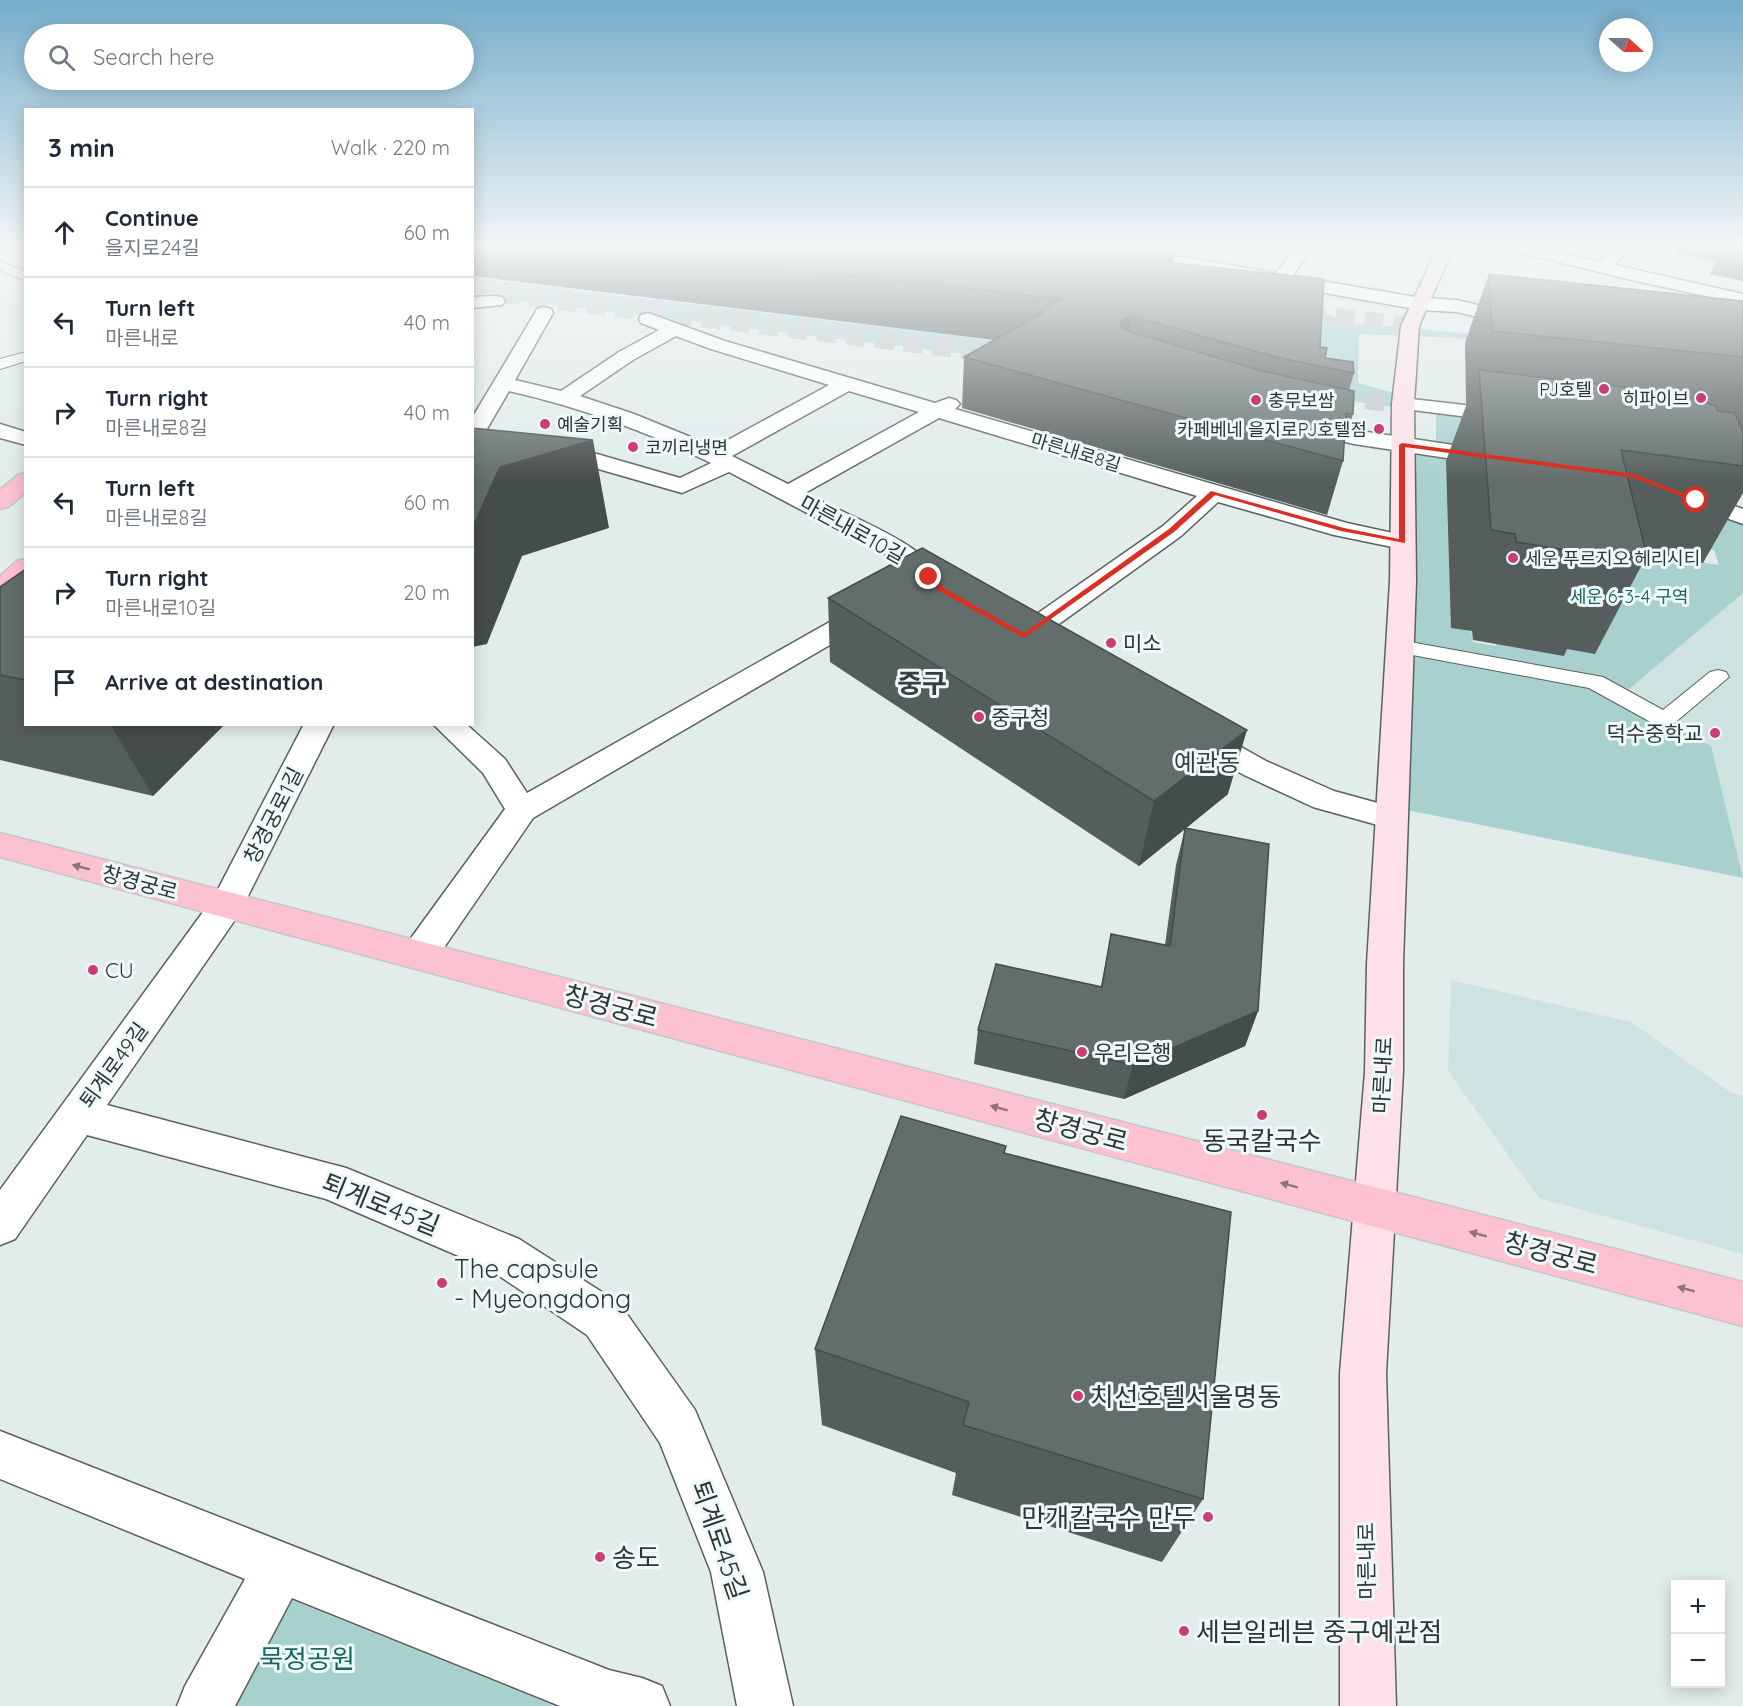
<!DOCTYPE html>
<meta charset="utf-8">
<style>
:root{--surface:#fff;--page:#f2f2f3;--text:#1f2937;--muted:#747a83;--line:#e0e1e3}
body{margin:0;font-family:Quicksand,"Noto Sans KR",sans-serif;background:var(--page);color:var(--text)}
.controls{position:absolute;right:18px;bottom:18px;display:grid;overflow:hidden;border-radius:0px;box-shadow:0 3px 15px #0003}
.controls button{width:54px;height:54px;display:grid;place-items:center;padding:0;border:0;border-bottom:2px solid var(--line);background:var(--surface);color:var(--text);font:30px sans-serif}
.compass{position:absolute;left:1599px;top:18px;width:54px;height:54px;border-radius:50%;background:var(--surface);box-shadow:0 3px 15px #0003;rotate:111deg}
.stop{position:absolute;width:18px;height:18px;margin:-14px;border:4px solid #d93025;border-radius:50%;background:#fff}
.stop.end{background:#d93025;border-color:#fff;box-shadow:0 2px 6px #0008}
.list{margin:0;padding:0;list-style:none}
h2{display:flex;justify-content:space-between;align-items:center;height:78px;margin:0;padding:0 24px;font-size:26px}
h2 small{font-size:20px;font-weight:400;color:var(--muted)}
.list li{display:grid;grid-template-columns:39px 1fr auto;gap:18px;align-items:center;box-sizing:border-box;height:90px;padding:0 24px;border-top:2px solid var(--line)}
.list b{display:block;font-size:22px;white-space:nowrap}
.list p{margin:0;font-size:20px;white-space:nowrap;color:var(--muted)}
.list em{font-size:20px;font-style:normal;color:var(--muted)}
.icon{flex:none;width:33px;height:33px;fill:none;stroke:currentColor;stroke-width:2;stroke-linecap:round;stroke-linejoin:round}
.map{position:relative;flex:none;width:1743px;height:1706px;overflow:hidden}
.search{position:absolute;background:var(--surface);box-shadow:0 3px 15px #0003;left:24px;top:24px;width:450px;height:66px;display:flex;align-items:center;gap:15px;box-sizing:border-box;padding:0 21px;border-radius:33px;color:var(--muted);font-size:22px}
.panel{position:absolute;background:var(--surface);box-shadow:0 3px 15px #0003;left:24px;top:108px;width:450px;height:618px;border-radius:0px}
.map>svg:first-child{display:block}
.built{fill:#cee2e0}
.green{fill:#a8d1ce;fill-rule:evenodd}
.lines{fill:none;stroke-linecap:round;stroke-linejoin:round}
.street-tunnel{stroke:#bec7c6;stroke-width:19;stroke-dasharray:19 10;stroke-linecap:butt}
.lane-casing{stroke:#586161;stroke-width:2}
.street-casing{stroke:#586161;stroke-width:3}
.secondary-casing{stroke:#586161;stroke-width:3}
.primary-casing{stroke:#c5c6c6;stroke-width:3}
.lane{fill:#fff;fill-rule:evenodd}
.street{fill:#fff;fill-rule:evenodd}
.secondary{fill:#fee0e8;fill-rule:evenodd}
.primary{fill:#fdc2d2;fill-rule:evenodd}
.wall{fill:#555e5d}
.shaded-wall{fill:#454c4c}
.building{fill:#636d6c;stroke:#454c4c;stroke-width:1.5}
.oneway{fill:#8c747b}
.route{fill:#d93025}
.poi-dot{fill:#ca3e71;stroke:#eefaf9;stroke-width:2}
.labels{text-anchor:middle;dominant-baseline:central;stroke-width:6;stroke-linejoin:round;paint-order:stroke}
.far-poi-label{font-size:18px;fill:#303434;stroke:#eefaf9;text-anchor:start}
.far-street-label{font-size:18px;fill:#303434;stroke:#eefaf9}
.far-park-label{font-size:18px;fill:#1a6461;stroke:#eefaf9}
.street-label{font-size:21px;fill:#303434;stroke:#eefaf9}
.poi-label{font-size:21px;fill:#303434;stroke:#eefaf9;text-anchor:start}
.quarter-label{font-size:24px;fill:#37403f;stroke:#eefaf9}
.near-street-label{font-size:26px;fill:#303434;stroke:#eefaf9}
.near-poi-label{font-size:26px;fill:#303434;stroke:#eefaf9;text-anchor:start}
.near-park-label{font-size:26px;fill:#1a6461;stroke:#eefaf9}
.district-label{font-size:27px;font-weight:bold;fill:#37403f;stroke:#eefaf9}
</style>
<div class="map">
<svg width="1743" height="1706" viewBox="0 0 1743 1706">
<rect width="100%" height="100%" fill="#e1eceb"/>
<path class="built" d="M1039,244H1134L1198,254L1397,292L1389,309Z
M1743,593V878L1711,746L1621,696Z
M1451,980L1631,1022L1733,1094L1743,1096V1254L1539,1198L1448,1071Z"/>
<path class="green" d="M472,278L1084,351L1139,293L1331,315L1344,322L1483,335L1743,373L1455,338L1359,334L1358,383L1477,415L1743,448H1436V414L1332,398L473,295Z
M1402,445L1743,517V593L1621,696L1711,746L1743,878L1392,807ZM1446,473L1698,547L1714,550L1719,565L1576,544L1496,636V646L1473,642Z
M284,1597L555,1706H226Z"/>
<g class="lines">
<path class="street-tunnel" d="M472,290L1019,356
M1278,311L1410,326
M1308,393L1403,404"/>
<g class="lane-casing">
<path id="lane" d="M0,261L26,272V281L0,270Z
M26,352V361L0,369V359Z
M1399,640L1603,677L1663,710L1710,672L1718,670L1726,672L1729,677L1672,725L1664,727L1656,725L1589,688L1391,651L1388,646L1391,641Z"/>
</g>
<g class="street-casing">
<path id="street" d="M17,244H26V249L19,248Z
M1068,244H1105L1276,273L1299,244H1316L1292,276L1421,298L1457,300L1526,317L1528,321L1526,325L1519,327L1457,312L1421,310L1076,249L1070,248Z
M1499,244H1527L1599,262L1617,244H1635L1615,265L1743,294V304L1636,281L1501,248Z
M496,296L502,297L505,301L502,305L472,308V297Z
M544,307L551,309L553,313L515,380L561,391L619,352L659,330L641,323L639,319L641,315L648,313L725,341L935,403L949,398L956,400L960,404L955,409L1347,523L1411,537L1414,542L1411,547L1402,549L1334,535L1218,502L1181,536L1034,642L1024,644L1014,642L1010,636L1014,630L1163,526L1197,496L939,418L805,493C853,519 919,539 951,586L947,591L938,594L929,591L903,566L889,556L729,472L682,493L588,466L472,454V418L535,313L537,309ZM676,336L711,349L829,385L715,447L634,414L580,396L633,360ZM509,391C580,407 646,431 711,463L680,478L590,452L480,441ZM849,391L919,412L788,484L732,456Z
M1403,398L1509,410L1517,411L1520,416L1517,421L1509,422L1396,408L1392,404L1396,400Z
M1302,419L1354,430L1493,451L1501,453L1504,458L1501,463L1493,465L1354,444L1294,430L1291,425L1294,420Z
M0,424L26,432V445L0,438Z
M1690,490L1743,509V524L1682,502L1678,497L1682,492Z
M867,604L876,606L880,612L876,618L533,818L432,965L419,969L406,965L401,955L406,945L505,809L483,773L433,724H466L505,759L527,793L858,606Z
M304,724H334L239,914L107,1105L346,1168L519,1239L619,1303L695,1410L763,1572L793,1706H737L711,1572L660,1443L587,1335L489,1269L326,1199L87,1135L15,1239L0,1245V1190L214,897Z
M1198,726L1209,729L1266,761L1334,791L1403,810L1408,818L1403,826L1392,829L1313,807L1244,775L1187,743L1183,736L1187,729Z
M0,1431L609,1670L642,1678L662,1686L670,1706H560L292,1598L235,1706H177L185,1686L245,1579L0,1479Z"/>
</g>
<g class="secondary-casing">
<path id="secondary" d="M1439,244H1455L1419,326L1414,404L1416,581L1403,964V1072L1386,1373L1396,1706H1340V1373L1365,1072L1367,964L1390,581L1392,404L1401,326Z"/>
</g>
<g class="primary-casing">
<path id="primary" d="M26,473V492L8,507L0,509V490L18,475Z
M26,559V580L9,596L0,598V576L17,561Z
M0,833L1743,1282V1326L0,857Z"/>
</g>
<use href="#lane" class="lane"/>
<use href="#street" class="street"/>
<use href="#secondary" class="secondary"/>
<use href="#primary" class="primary"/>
</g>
<path class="wall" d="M472,244H1176L1173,263L1320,347L1325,358L1354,373L1349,390L1353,414L1344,444L1343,461L1327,515L962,408L964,357L994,340L472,276Z
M1679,244H1743V281L1710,274L1715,262L1674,253Z
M1489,274L1743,301V493L1703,563L1647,555L1595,654L1567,649L1564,656L1473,640L1472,631L1451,628L1446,461L1467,403H1466L1465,343Z
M26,569V724H225L153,796L0,760V587Z
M828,598L1228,794L1185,829L1258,1011L1245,1046L1124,1099L974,1064L978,1030L1101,986L1111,934L1165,945L1176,865L1185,829L1139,866L830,662Z
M1005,1153L1203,1499L1162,1562L952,1495L956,1473L822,1425L815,1349Z"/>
<path class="shaded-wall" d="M1172,244H1176L1172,268L1165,262Z
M1132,316L1125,366L1120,326L1123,319Z
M593,440L609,528L522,556L487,644L472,647V529L500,467Z
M110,724H225L153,796Z
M1247,730L1228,794L1139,866L1154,801Z
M1258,1011L1245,1046L1124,1099L1133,1065Z"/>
<path class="building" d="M580,244H1172L1165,262L1324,279L1320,347L1327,348L1325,358L1353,362L1354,373L1276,357L1132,316L1123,319L1120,326L1124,330L1262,371L1354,391L1353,414L1346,413L1343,461L964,357L1041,314L1045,308L1062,299Z
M1725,244H1743V255L1721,251Z
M1489,274L1743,301V357L1492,331Z
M1479,370L1676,393L1716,406L1718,411L1735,413L1743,432V466L1621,450L1647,556L1613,550L1614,558L1516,542L1515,534L1491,530Z
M472,428L593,440L500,467L472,529Z
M922,548L1247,730L1154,801L828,598Z
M26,569V680L0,675V587Z
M1185,828L1269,844L1258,1011L1133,1065L978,1030L996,964L1102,987L1111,934L1170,946Z
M901,1116L1006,1146L1004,1153L1231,1212L1203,1499L963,1425L969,1402L815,1349Z"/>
<defs><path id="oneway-solid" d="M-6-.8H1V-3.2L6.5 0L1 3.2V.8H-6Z" transform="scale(1.5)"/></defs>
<g class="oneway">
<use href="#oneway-solid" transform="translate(81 867) rotate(-165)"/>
<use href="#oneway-solid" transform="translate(999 1108) rotate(-165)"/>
<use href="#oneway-solid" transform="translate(1289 1185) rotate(-165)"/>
<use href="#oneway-solid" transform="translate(1478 1234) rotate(-165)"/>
<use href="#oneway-solid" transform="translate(1686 1289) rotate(-165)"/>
</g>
<linearGradient id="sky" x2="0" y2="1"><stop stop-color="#76adcb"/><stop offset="0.51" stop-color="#f2f6f6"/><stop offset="1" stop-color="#f2f6f6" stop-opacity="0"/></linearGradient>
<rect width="1743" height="483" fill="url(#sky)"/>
<path class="route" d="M1402,443L1635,474L1700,500L1694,501L1634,478L1405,447V543L1341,531L1215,495L1174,532L1024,638L939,591L925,577L931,576L944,588L1024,633L1169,529L1211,491L1344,528L1399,539V445Z"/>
<g class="poi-dot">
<circle cx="1604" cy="389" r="6"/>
<circle cx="1701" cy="398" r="6"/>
<circle cx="1256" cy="400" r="6"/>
<circle cx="545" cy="424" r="6"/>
<circle cx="1379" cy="429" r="6"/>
<circle cx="633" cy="447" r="6"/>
<circle cx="1513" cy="558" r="6"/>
<circle cx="1111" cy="643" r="6"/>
<circle cx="979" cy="717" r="6"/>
<circle cx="1715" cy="733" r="6"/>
<circle cx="93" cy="970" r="6"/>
<circle cx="1082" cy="1052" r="6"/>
<circle cx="1262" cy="1115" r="6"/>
<circle cx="442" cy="1283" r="6"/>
<circle cx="1078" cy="1396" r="6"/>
<circle cx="1208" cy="1517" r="6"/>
<circle cx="600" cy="1557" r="6"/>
<circle cx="1184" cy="1631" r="6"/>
</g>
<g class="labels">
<g class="far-poi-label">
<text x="1592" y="389" text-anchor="end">PJ호텔</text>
<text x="1689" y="398" text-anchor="end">히파이브</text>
<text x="1268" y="400">충무보쌈</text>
<text x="557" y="424">예술기획</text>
<text x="1367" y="429" text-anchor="end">카페베네 을지로PJ호텔점</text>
<text x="645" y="447">코끼리냉면</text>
<text x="1525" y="558">세운 푸르지오 헤리시티</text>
</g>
<g class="far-street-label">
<text transform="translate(1076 452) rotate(17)">마른내로8길</text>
</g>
<g class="far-park-label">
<text x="1629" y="596">세운 6-3-4 구역</text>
</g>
<g class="street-label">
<text transform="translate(853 529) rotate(29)">마른내로10길</text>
<text transform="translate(273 815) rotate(-63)">창경궁로1길</text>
<text transform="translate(140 882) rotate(15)">창경궁로</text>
<text transform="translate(113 1065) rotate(-54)">퇴계로49길</text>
<text transform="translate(1382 1075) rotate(-87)">마른내로</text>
<text transform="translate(1366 1561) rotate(-91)">마른내로</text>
</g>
<g class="poi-label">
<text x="1123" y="643">미소</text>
<text x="991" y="717">중구청</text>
<text x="1703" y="733" text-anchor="end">덕수중학교</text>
<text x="105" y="970">CU</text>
<text x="1094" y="1052">우리은행</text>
</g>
<g class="quarter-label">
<text x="1207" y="762">예관동</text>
</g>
<g class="near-street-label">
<text transform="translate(611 1006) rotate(15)">창경궁로</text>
<text transform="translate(1081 1130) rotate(15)">창경궁로</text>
<text transform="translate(381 1204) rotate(22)">퇴계로45길</text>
<text transform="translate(1551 1253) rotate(15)">창경궁로</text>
<text transform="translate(720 1540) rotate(71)">퇴계로45길</text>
</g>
<g class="near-poi-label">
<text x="1262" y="1140" text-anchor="middle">동국칼국수</text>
<text x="454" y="1268">The capsule<tspan x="454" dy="30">- Myeongdong</tspan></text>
<text x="1090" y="1396">치선호텔서울명동</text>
<text x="1196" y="1517" text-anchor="end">만개칼국수 만두</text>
<text x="612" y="1557">송도</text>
<text x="1196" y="1631">세븐일레븐 중구예관점</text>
</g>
<g class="near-park-label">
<text x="307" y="1658">묵정공원</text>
</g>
<g class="district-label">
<text x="922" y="683">중구</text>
</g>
</g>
</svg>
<div class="controls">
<button>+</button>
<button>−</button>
</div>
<svg class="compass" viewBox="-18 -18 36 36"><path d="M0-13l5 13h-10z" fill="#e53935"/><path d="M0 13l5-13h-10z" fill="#747a83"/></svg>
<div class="stop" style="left:1696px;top:500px"></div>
<div class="stop end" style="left:929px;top:577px"></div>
<div class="search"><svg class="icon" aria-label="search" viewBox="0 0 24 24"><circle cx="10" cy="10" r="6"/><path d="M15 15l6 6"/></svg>Search here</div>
<section class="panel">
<h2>3 min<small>Walk · 220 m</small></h2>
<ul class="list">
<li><svg class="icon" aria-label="ahead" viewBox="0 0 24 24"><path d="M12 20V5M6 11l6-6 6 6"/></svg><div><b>Continue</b><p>을지로24길</p></div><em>60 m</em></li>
<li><svg class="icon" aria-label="left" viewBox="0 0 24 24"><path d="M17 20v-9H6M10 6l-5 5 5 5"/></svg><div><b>Turn left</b><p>마른내로</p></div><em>40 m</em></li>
<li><svg class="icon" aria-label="right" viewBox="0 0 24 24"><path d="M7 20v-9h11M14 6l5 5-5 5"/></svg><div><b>Turn right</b><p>마른내로8길</p></div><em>40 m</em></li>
<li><svg class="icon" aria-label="left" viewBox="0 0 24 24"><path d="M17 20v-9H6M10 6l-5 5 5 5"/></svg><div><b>Turn left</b><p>마른내로8길</p></div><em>60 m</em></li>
<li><svg class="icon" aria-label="right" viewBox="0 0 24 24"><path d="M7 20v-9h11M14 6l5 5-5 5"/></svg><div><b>Turn right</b><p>마른내로10길</p></div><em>20 m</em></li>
<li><svg class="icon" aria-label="arrive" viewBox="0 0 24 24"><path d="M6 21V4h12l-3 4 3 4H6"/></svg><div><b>Arrive at destination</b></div></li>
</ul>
</section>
</div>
